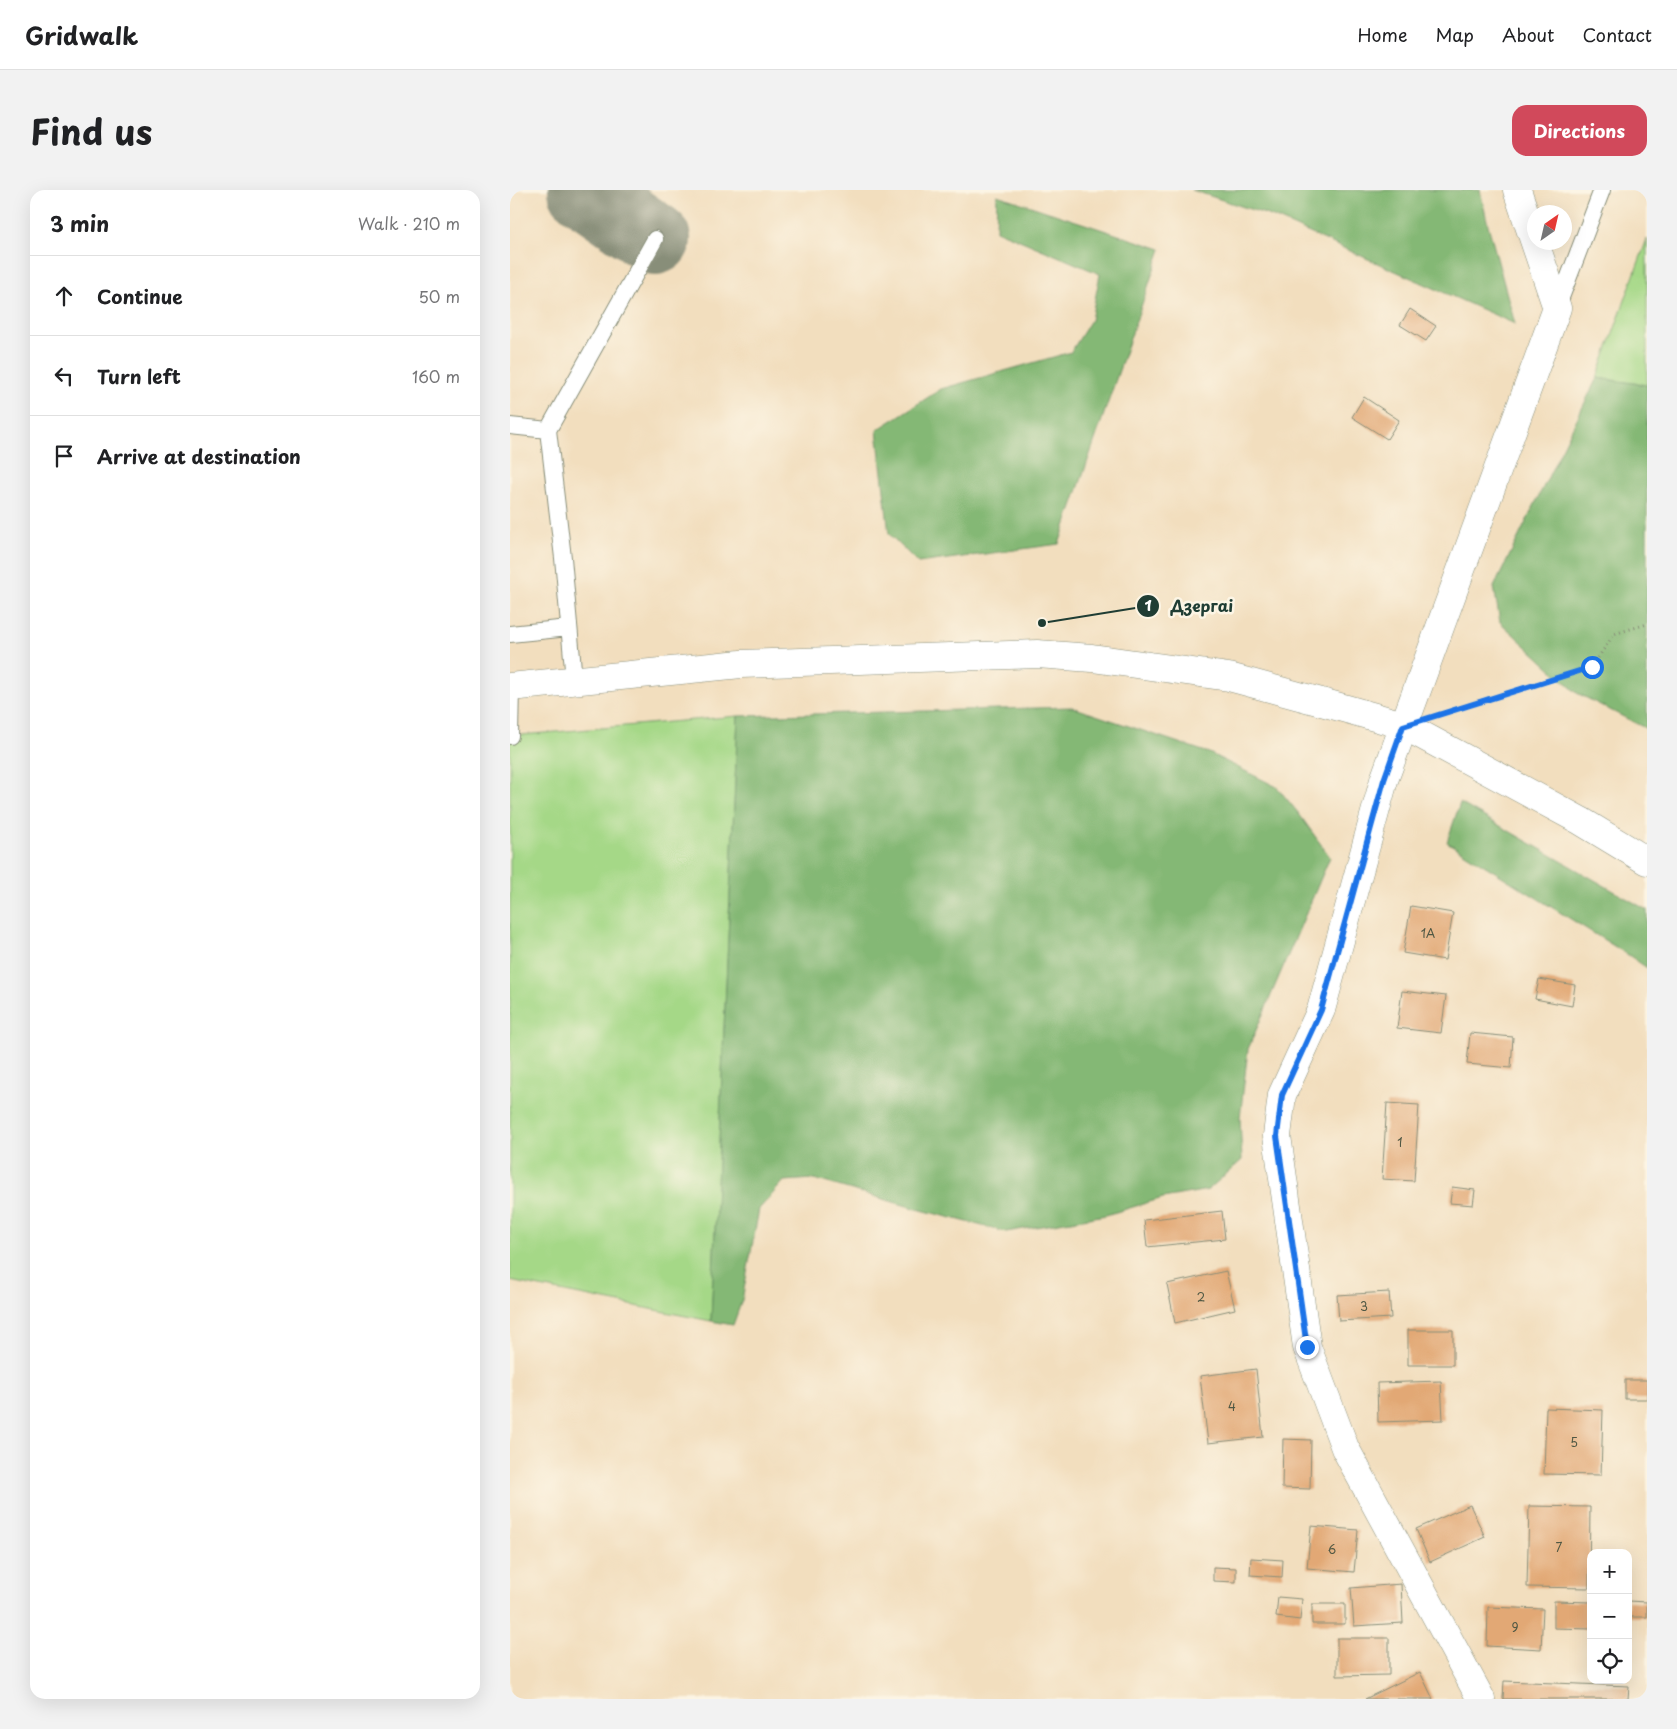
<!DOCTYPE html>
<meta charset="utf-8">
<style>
:root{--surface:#fff;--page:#f2f2f2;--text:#202124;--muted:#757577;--line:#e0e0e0;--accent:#d1495b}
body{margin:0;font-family:"Playpen Sans",sans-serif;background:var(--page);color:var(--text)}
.controls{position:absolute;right:15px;bottom:15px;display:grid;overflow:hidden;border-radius:10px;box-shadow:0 5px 20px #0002}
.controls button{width:45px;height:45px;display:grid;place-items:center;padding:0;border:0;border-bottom:1px solid var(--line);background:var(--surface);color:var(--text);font:25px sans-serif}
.compass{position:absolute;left:1017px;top:15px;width:45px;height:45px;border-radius:50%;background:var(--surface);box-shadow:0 5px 20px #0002;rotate:34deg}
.stop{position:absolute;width:15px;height:15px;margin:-11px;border:4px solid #1a73e8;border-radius:50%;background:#fff}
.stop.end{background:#1a73e8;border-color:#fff;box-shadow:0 1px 5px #0008}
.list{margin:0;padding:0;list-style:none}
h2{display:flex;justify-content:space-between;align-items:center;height:65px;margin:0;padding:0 20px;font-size:21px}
h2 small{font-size:16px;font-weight:400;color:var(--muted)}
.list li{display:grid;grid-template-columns:32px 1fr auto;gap:15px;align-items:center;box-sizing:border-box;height:80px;padding:0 20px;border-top:1px solid var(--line)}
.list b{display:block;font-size:19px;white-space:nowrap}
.list em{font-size:16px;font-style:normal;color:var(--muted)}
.icon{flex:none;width:28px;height:28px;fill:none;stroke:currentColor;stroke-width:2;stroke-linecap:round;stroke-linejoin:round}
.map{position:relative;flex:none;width:1137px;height:1509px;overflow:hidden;border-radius:15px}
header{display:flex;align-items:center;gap:30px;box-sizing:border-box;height:70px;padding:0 25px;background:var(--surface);border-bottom:1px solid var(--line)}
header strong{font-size:24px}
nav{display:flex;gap:28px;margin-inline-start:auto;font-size:18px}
.intro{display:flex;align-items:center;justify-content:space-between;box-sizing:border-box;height:120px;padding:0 30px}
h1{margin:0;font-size:35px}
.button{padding:12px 22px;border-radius:15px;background:var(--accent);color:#fff;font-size:18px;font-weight:700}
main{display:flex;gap:30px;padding:0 30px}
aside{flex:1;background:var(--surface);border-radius:15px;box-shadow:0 5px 20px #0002}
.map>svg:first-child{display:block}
.green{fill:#a5d887;stroke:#628a5e}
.forest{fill:#84b874;stroke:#527a54}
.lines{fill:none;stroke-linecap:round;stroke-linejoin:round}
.taxiway{stroke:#888e79;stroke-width:72}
.building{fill:#e2a875}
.service-casing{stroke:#888e79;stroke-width:18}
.minor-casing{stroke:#888e79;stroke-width:29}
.tertiary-casing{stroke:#888e79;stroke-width:29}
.path{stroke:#888e79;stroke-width:3;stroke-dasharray:1 4;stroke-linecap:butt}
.service{stroke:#fff;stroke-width:16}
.minor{stroke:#fff;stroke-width:28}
.tertiary{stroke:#fff;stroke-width:28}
.route{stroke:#1a73e8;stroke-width:6}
.labels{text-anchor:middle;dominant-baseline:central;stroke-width:5;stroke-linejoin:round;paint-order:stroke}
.number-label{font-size:12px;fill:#505844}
.leader{fill:none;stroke:#1f3d34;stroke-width:2}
.callout-dot{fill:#1f3d34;stroke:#fcf5e5;stroke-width:2}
.mark-label{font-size:15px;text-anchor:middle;font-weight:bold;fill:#fff}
.callout-label{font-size:16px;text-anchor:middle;font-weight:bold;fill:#1f3d34;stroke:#fcf5e5;stroke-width:5;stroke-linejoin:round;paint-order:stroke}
</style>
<header>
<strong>Gridwalk</strong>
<nav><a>Home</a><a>Map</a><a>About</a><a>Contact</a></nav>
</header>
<div class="intro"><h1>Find us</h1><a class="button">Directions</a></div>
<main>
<aside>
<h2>3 min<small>Walk · 210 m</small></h2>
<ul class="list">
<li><svg class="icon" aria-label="ahead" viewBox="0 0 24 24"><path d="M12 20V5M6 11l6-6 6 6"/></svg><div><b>Continue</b></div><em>50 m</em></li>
<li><svg class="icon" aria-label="left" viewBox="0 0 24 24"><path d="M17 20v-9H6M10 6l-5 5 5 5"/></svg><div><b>Turn left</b></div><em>160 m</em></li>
<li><svg class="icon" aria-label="arrive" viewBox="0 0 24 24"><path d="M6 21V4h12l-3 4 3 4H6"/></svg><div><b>Arrive at destination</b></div></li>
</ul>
</aside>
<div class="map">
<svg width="1137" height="1509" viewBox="0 0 1137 1509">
<rect width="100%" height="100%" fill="#fcf5e5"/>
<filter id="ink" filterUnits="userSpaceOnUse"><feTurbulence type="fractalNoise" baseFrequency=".02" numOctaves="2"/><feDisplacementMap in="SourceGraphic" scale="10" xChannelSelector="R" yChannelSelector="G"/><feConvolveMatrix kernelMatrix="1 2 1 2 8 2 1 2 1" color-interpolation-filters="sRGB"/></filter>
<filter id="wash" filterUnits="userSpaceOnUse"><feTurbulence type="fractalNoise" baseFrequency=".0096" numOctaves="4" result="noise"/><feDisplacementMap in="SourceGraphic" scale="20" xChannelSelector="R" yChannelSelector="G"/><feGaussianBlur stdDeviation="1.12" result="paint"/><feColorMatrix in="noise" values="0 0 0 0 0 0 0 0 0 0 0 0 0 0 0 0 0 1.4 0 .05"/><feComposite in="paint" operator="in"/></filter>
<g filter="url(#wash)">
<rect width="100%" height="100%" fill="#f2debe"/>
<path class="green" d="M1137,49V195L1087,188Z
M228,526L201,1131L0,1091V546Z"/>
<path class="forest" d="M682,0H970L978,35L1005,134L761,26Z
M487,5L651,59L549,354L408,373L379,344L367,240L431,199L561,162L581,130L590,84L486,40Z
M1087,188L1137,195V539L1067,503L990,432L984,397Z
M562,517L699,563L767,597L789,624L820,667L738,859L730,928L732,970L698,1000L653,1008L596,1025L496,1042L411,1020L304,989L274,991L249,1019L232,1110L223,1135L201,1131L228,526Z
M950,613L1137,720V778L1120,766L937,652Z"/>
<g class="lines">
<path class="taxiway" d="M74,0L145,49"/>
</g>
<g id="blocks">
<path class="building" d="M900,119L926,136L916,151L890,135Z
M854,207L889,230L877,249L842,227Z
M901,716L943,723L935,770L893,763Z
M1029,789L1065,795L1062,816L1025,809Z
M892,801L936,806L931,843L887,838Z
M960,843L1003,847L1001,878L957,874Z
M877,913L909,915L904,991L872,989Z
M942,997L965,1000L963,1015L940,1013Z
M712,1021L715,1049L637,1057L634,1030Z
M716,1081L725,1119L665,1133L657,1094Z
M879,1102L881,1128L829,1131L827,1105Z
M898,1140H943V1175H898Z
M746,1179L753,1247L698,1253L690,1186Z
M1115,1190H1137V1209H1115Z
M931,1191L933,1230L868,1232L867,1193Z
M1036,1218L1093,1220L1091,1285L1034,1284Z
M773,1249L801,1250L800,1299L772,1298Z
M960,1315L975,1347L920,1372L906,1339Z
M1019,1316L1080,1317L1079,1398L1017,1397Z
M801,1336L848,1340L844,1382L797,1378Z
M741,1368L773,1370L772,1387L740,1385Z
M703,1377L726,1378V1392L703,1391Z
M891,1394L893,1433L844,1436L841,1398Z
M768,1407L792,1409L790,1430L766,1427Z
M1044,1411L1081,1412V1439L1044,1438Z
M1118,1411L1137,1412V1427H1118Z
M802,1414H835V1434H802Z
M978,1417L1033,1419L1031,1459L977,1456Z
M827,1448H879V1485L827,1486Z
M910,1482L923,1509H855Z
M994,1491L1119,1496L1118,1509H993Z"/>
</g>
</g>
<g filter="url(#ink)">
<use href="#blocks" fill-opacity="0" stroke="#888e79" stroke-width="1"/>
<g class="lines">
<g class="service-casing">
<path id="service" d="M1047,118L1092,0
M0,236L38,240
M0,444L59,438
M64,490L53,368L38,240L145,49
M0,546L1,496"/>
</g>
<g class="minor-casing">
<path id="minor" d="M971,1509L835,1258L797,1157L767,946L772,905L811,820L874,590L1047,118L1007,0"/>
</g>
<g class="tertiary-casing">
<path id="tertiary" d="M0,497L231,474L527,464L582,468L719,487L826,516L893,535L1071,631L1137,671"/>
</g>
<path class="path" d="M930,524L1082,477L1104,444L1137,434"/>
<use href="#service" class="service"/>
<use href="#minor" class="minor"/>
<use href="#tertiary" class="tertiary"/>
</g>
</g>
<g class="lines" filter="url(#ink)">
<path class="route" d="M797,1157L767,946L772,905L811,820L874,590L893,536L1082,477"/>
</g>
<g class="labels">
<g class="number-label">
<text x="918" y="743">1А</text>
<text x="890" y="952">1</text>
<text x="691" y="1107">2</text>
<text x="854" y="1116">3</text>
<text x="722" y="1216">4</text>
<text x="1064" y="1252">5</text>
<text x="1049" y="1357">7</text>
<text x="822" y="1359">6</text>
<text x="1005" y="1437">9</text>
</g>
</g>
<path class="leader" d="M532 433L638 416"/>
<g class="callout-dot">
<circle cx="532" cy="433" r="5"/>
<circle cx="638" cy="416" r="12"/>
</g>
<g class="mark-label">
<text x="638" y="421">1</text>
</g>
<g class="callout-label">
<text x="692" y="422">Дзергаі</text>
</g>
</svg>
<div class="controls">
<button>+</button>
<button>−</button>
<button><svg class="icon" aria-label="locate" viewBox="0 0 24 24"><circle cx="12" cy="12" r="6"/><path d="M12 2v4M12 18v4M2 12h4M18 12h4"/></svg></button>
</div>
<svg class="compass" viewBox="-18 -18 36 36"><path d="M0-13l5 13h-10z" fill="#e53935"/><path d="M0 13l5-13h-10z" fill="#757577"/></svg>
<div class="stop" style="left:1082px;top:477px"></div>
<div class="stop end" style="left:797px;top:1157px"></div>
</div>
</main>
